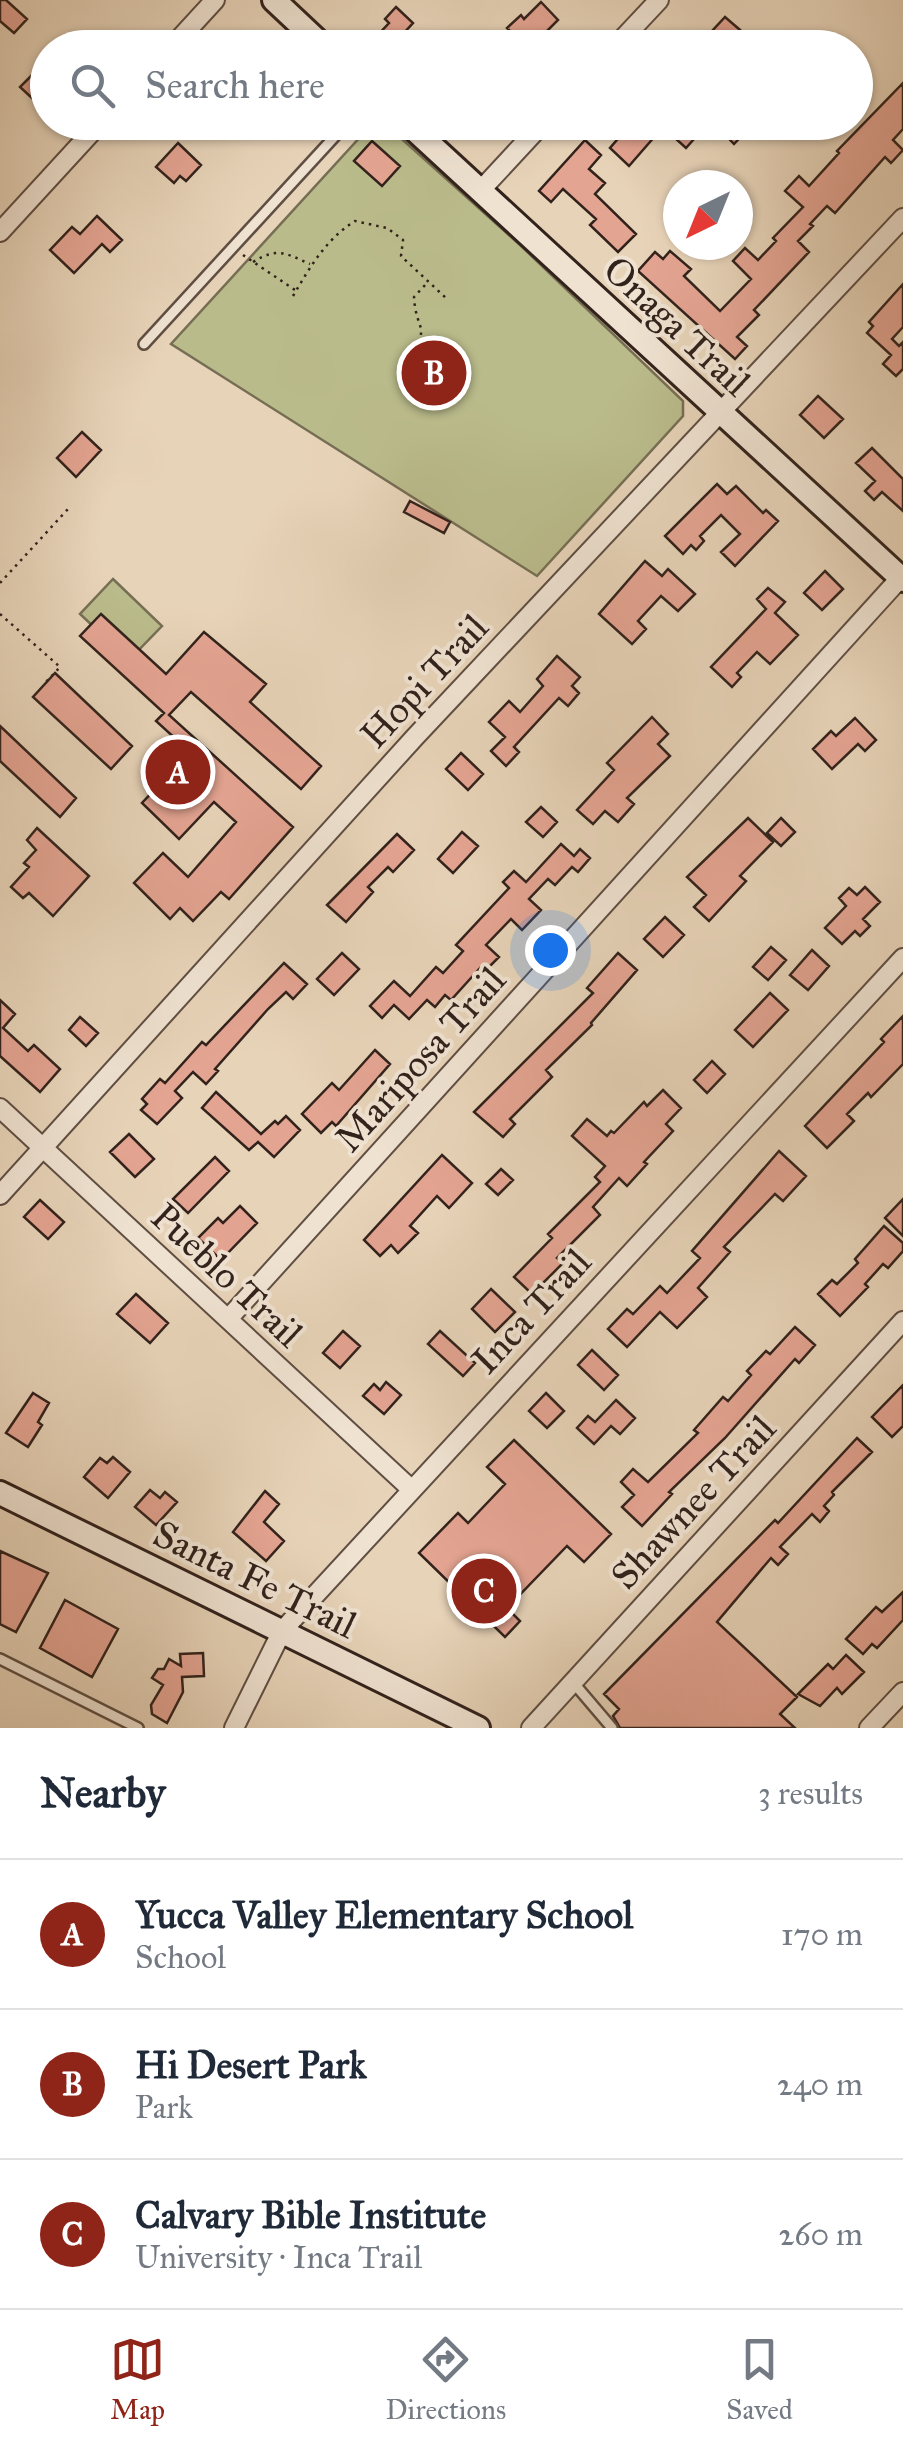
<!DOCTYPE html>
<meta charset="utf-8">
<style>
:root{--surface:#fff;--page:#f2f2f3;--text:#1f2937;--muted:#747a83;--line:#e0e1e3;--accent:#8f2418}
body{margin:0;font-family:"IM FELL Great Primer",serif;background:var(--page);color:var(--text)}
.compass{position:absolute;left:663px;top:170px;width:90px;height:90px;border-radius:50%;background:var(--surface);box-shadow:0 2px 8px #0004;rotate:223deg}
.you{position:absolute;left:550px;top:950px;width:35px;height:35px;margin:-25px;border:8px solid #fff;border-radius:50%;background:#1a73e8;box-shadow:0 0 0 15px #1a73e833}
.badge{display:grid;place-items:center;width:65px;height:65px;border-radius:50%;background:var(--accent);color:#fff;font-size:32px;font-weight:700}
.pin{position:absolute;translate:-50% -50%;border:5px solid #fff;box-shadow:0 2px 10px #0006}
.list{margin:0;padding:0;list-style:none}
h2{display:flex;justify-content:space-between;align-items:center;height:130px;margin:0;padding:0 40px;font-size:42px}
h2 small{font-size:32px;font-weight:400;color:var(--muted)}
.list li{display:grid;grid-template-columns:65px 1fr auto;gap:30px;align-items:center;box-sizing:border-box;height:150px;padding:0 40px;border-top:2px solid var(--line)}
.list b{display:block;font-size:38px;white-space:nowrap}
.list p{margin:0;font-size:32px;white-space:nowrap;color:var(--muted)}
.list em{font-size:32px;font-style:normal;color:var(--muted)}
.icon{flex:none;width:55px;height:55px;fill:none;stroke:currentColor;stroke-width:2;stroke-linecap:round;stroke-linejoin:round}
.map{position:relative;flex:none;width:903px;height:1728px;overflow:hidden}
.search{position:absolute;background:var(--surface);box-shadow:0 2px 8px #0004;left:30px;right:30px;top:30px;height:110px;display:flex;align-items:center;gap:25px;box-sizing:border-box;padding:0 35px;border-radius:55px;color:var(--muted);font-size:38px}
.sheet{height:580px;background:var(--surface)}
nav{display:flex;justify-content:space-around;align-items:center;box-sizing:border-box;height:140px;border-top:2px solid var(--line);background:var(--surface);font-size:28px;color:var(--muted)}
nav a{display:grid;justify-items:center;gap:5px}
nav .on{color:var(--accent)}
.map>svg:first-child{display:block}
.green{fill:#babb8b;stroke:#766e54;stroke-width:2.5}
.building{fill:#e4a492;stroke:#32221c;stroke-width:2.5}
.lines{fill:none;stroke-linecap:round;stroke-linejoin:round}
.lane-casing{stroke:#5f4e43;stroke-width:14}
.street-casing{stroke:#5f4e43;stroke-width:22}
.secondary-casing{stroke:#32221c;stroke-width:28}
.path{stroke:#32221c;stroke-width:2.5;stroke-dasharray:2.5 5;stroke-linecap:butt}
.lane{stroke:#efe2d1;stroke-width:9}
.street{stroke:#efe2d1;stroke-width:18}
.secondary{stroke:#efe2d1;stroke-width:22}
.labels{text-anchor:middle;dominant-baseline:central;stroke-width:8;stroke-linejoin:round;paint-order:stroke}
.street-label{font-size:38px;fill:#32221c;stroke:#efe2d1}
</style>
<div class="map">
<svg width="903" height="1728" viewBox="0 0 903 1728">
<rect width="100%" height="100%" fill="#e7d3b8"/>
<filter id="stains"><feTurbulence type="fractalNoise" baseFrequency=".002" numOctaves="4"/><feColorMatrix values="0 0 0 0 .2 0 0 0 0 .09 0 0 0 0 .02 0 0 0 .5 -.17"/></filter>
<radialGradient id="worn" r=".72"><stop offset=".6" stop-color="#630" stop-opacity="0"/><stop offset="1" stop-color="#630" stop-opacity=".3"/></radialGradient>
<path class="green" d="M373,123H384L520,245L683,401V416L537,576L171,344Z
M113,579L162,626L129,660L80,614Z"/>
<path class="building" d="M0,0H6L27,19L14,33L0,21Z
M541,2L558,20L542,36L554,48H527L507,28L521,15L524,19Z
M396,7L413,23L390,48L377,36L389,23L385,19Z
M725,17L740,30L728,44L713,30Z
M48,59V113L20,87Z
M903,83V129L893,140L903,150L891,163L885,157L835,213L827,206L810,224L813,226L798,241L809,252L754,310L759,315L737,337L747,346L735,359L638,271L655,252L663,259L670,251L691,269L684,276L720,311L751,279L733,261L745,248L758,260L776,241L773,238L803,207L785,191L799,176L809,186L839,153L837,151Z
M610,122H709L686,148L663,127L629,166L610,148L622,134Z
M713,122H755L734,144Z
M585,140L601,155L589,169L605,183L595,194L636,234L618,252L590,225L596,219L563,189L551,202L539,191Z
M372,141L400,166L382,186L354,161Z
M178,143L201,165L186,181L180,176L174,183L156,167Z
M97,216L122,240L110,252L102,244L74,273L50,250L72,227L80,234Z
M903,284V327L892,339L899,346L903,342V369L896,376L883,364L891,355L867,333L873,326L869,322Z
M436,346L454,364L439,380L420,362Z
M818,396L843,419L824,438L800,415Z
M82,432L101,450L76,477L57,458Z
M872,448L903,479V511L882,492L874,500L865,491L875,481L856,463Z
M717,484L727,494L736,486L763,513L766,510L778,521L735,566L721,552L740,534L721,515L700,536L704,541L696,550L691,545L683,554L665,536Z
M410,501L450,522L444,533L404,512Z
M645,561L662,576L668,569L695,594L678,611L661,596L638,621L646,629L632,644L599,614Z
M825,571L843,589L822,610L804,593Z
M768,588L785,602L775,613L798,635L770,664L757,652L737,673L741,677L732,687L711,667L766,609L757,599Z
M101,614L166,674L204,632L266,684L250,702L321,766L301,789L191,692L169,715L293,827L229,899L221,892L193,921L180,908L170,919L134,883L163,853L188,877L236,822L214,802L179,839L142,803L176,767L163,756L177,740L156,721L164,713L80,636Z
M557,656L580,677L572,686L579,693L568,706L559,698L514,747L519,752L506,766L491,751L505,737L489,722L509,701L520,712L543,686L537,679Z
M55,673L132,746L111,769L33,697Z
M652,717L668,734L658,744L670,756L627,798L634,804L618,822L605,811L593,824L577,810L614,770L607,763Z
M855,718L876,740L865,751L858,744L832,769L813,749L831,731L836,736Z
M0,726L76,798L60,817L0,761Z
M461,753L483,774L468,790L446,769Z
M541,807L557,822L543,837L526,822Z
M748,818L773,842L740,876L746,881L709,921L694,907L706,895L687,877Z
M781,818L795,832L781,846L767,833Z
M37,828L89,876L53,916L29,893L23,898L11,887L29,867L24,863L36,850L27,840Z
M462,832L478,846L453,873L438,859Z
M397,834L414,850L393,872L388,867L368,887L373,892L346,922L327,905Z
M561,844L574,856L580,849L590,858L578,872L572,867L555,885L548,879L529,899L541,910L522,930L511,919L486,945L499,957L484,972L480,968L451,1000L445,995L435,1007L427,1000L409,1019L394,1005L382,1018L370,1006L394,981L410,996L436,967L443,973L463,951L456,945L509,888L503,882L514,871L526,882Z
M865,887L880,902L863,919L870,926L860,936L855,931L842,944L825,928L846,906L839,898L849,888L857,895Z
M665,917L684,935L663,957L644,939Z
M771,947L786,960L768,980L753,967Z
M812,950L829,966L808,990L790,975Z
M342,953L359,969L334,995L317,979Z
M618,953L637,970L591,1023L592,1025L546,1070L552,1077L510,1119L515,1124L503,1137L474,1112L593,993L587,988Z
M284,963L307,984L293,999L286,992L268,1009L215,1069L218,1071L206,1084L193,1072L175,1091L182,1098L157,1124L141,1110L147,1104L142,1099L160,1079L165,1083L202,1042L206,1045Z
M770,993L788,1010L753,1047L735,1030Z
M0,1000L15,1014L3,1028L28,1051L34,1045L60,1069L40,1092L0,1056Z
M903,1016V1064L871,1097L868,1093L847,1114L854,1121L827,1148L805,1126L884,1042L881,1039Z
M80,1017L98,1033L86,1046L69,1030Z
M375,1050L390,1064L336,1126L332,1122L321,1133L302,1114L332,1083L339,1090Z
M712,1061L725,1074L707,1093L694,1080Z
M663,1090L681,1108L666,1124L673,1131L644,1162L647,1164L627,1186L619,1178L593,1207L600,1215L557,1258L563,1263L532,1294L514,1277L552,1238L548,1234L600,1182L595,1177L605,1166L572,1136L587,1119L607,1136L611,1131L614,1133L644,1102L647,1106Z
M216,1092L261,1134L275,1121L278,1124L286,1116L300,1130L274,1157L258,1142L249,1150L202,1108Z
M129,1134L154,1159L135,1177L110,1152Z
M779,1151L806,1176L783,1201L775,1194L724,1247L730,1252L698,1288L707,1297L677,1328L660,1312L627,1347L608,1329L627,1309L633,1314L660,1286L667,1293L700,1258L692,1251Z
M442,1155L472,1183L449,1208L437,1196L410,1226L418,1233L398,1253L391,1245L380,1256L364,1240Z
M215,1157L229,1171L188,1213L173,1199Z
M501,1169L513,1180L498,1195L486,1184Z
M903,1199V1236L885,1218Z
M40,1200L64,1222L48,1239L24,1217Z
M240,1206L257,1223L221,1260L198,1238L218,1218L223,1223Z
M884,1226L903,1243V1251L888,1268L883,1264L865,1284L868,1287L840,1316L818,1294L832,1280L837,1284L858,1263L855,1259Z
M491,1289L515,1312L495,1332L472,1309Z
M136,1294L168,1323L150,1343L117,1314Z
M795,1327L815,1345L799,1363L795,1359L725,1438L669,1492L672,1494L642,1526L622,1507L634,1495L621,1482L633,1469L648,1482L698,1433L694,1430L723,1397L728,1401L751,1375L747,1371L766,1351L770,1354Z
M343,1331L360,1346L340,1368L323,1353Z
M440,1331L475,1363L463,1376L428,1344Z
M592,1350L618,1375L604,1390L578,1365Z
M386,1382L401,1395L384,1414L363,1396L374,1384L380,1390Z
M903,1385V1426L892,1437L872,1417Z
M33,1393L49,1403L38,1422L42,1425L28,1447L6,1433Z
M546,1393L564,1411L547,1428L529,1411Z
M616,1400L635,1418L620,1434L611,1426L594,1444L577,1428L588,1416L595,1422Z
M857,1438L872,1452L832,1492L834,1495L824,1506L829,1511L820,1522L812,1514L780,1547L788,1554L778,1565L771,1558L717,1622L797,1697L780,1714L795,1728H620L613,1716L619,1709L604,1694L775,1520L778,1523Z
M514,1440L611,1534L584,1562L567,1546L507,1608L520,1621L505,1637L419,1553L458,1513L468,1523L505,1484L487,1467Z
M113,1457L130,1472L108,1498L84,1477L100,1458L107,1463Z
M150,1490L160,1498L165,1492L177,1502L156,1525L135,1507Z
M265,1491L279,1504L264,1522L284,1541L266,1561L233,1532Z
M0,1551L48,1573L16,1632L0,1624Z
M903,1592V1620L877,1648L872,1644L863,1654L846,1639L876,1607L882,1612Z
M65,1600L118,1629L92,1677L40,1648Z
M203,1653L204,1676L182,1677L183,1692L167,1723L152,1714L151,1705L163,1685L152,1678L158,1669H164L169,1659L181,1666L180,1654Z
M846,1655L864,1672L842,1694L837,1688L820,1706L798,1694L828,1664L833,1669Z"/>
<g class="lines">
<g class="lane-casing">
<path id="lane" d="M144,344L348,122
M0,1659L138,1728
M572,1681L612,1728"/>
</g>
<g class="street-casing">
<path id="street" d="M171,48L215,0
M614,48L659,0
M480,191L544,122
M0,232L101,122
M0,1108L411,1489
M0,1195L415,737L903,218
M228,1319L903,575
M234,1728L282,1631L903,958
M531,1728L903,1321
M869,1728L903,1692"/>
</g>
<g class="secondary-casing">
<path id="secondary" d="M274,0L325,48
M406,122L903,580
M0,1493L478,1728"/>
</g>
<path class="path" d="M243,255L295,290
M253,262C278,247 285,253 310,264
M293,296C310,267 326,239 355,221L387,228L403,240L401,256L447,299
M408,362C432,323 416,333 414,297L427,283
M0,583L68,509
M0,614L60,667L44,684"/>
<use href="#lane" class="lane"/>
<use href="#street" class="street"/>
<use href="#secondary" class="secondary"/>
</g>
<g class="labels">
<g class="street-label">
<text transform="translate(677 326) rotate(43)">Onaga Trail</text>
<text transform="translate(424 681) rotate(-47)">Hopi Trail</text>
<text transform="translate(420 1059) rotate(-48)">Mariposa Trail</text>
<text transform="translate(227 1275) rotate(43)">Pueblo Trail</text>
<text transform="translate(531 1311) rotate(-47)">Inca Trail</text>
<text transform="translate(693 1502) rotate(-47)">Shawnee Trail</text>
<text transform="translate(255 1579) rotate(26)">Santa Fe Trail</text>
</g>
</g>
<rect width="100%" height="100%" filter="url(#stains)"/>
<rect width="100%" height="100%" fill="url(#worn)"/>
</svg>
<svg class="compass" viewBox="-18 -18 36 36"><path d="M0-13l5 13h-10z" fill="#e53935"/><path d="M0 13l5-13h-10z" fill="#747a83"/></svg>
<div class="you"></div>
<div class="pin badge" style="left:178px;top:772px">A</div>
<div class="pin badge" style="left:434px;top:373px">B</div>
<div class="pin badge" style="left:484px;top:1591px">C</div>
<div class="search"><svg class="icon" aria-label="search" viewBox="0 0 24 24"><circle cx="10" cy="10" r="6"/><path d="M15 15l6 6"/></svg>Search here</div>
</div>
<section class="sheet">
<h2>Nearby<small>3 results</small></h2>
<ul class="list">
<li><span class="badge">A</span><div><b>Yucca Valley Elementary School</b><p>School</p></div><em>170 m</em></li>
<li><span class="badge">B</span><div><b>Hi Desert Park</b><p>Park</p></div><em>240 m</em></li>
<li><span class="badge">C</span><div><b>Calvary Bible Institute</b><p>University · Inca Trail</p></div><em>260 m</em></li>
</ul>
</section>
<nav>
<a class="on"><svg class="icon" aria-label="map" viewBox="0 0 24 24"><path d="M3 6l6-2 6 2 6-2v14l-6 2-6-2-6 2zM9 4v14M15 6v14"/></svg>Map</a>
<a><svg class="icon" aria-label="directions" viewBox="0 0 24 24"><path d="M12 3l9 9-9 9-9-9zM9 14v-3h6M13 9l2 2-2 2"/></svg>Directions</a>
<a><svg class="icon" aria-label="saved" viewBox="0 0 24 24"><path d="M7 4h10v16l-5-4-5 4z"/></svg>Saved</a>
</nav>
